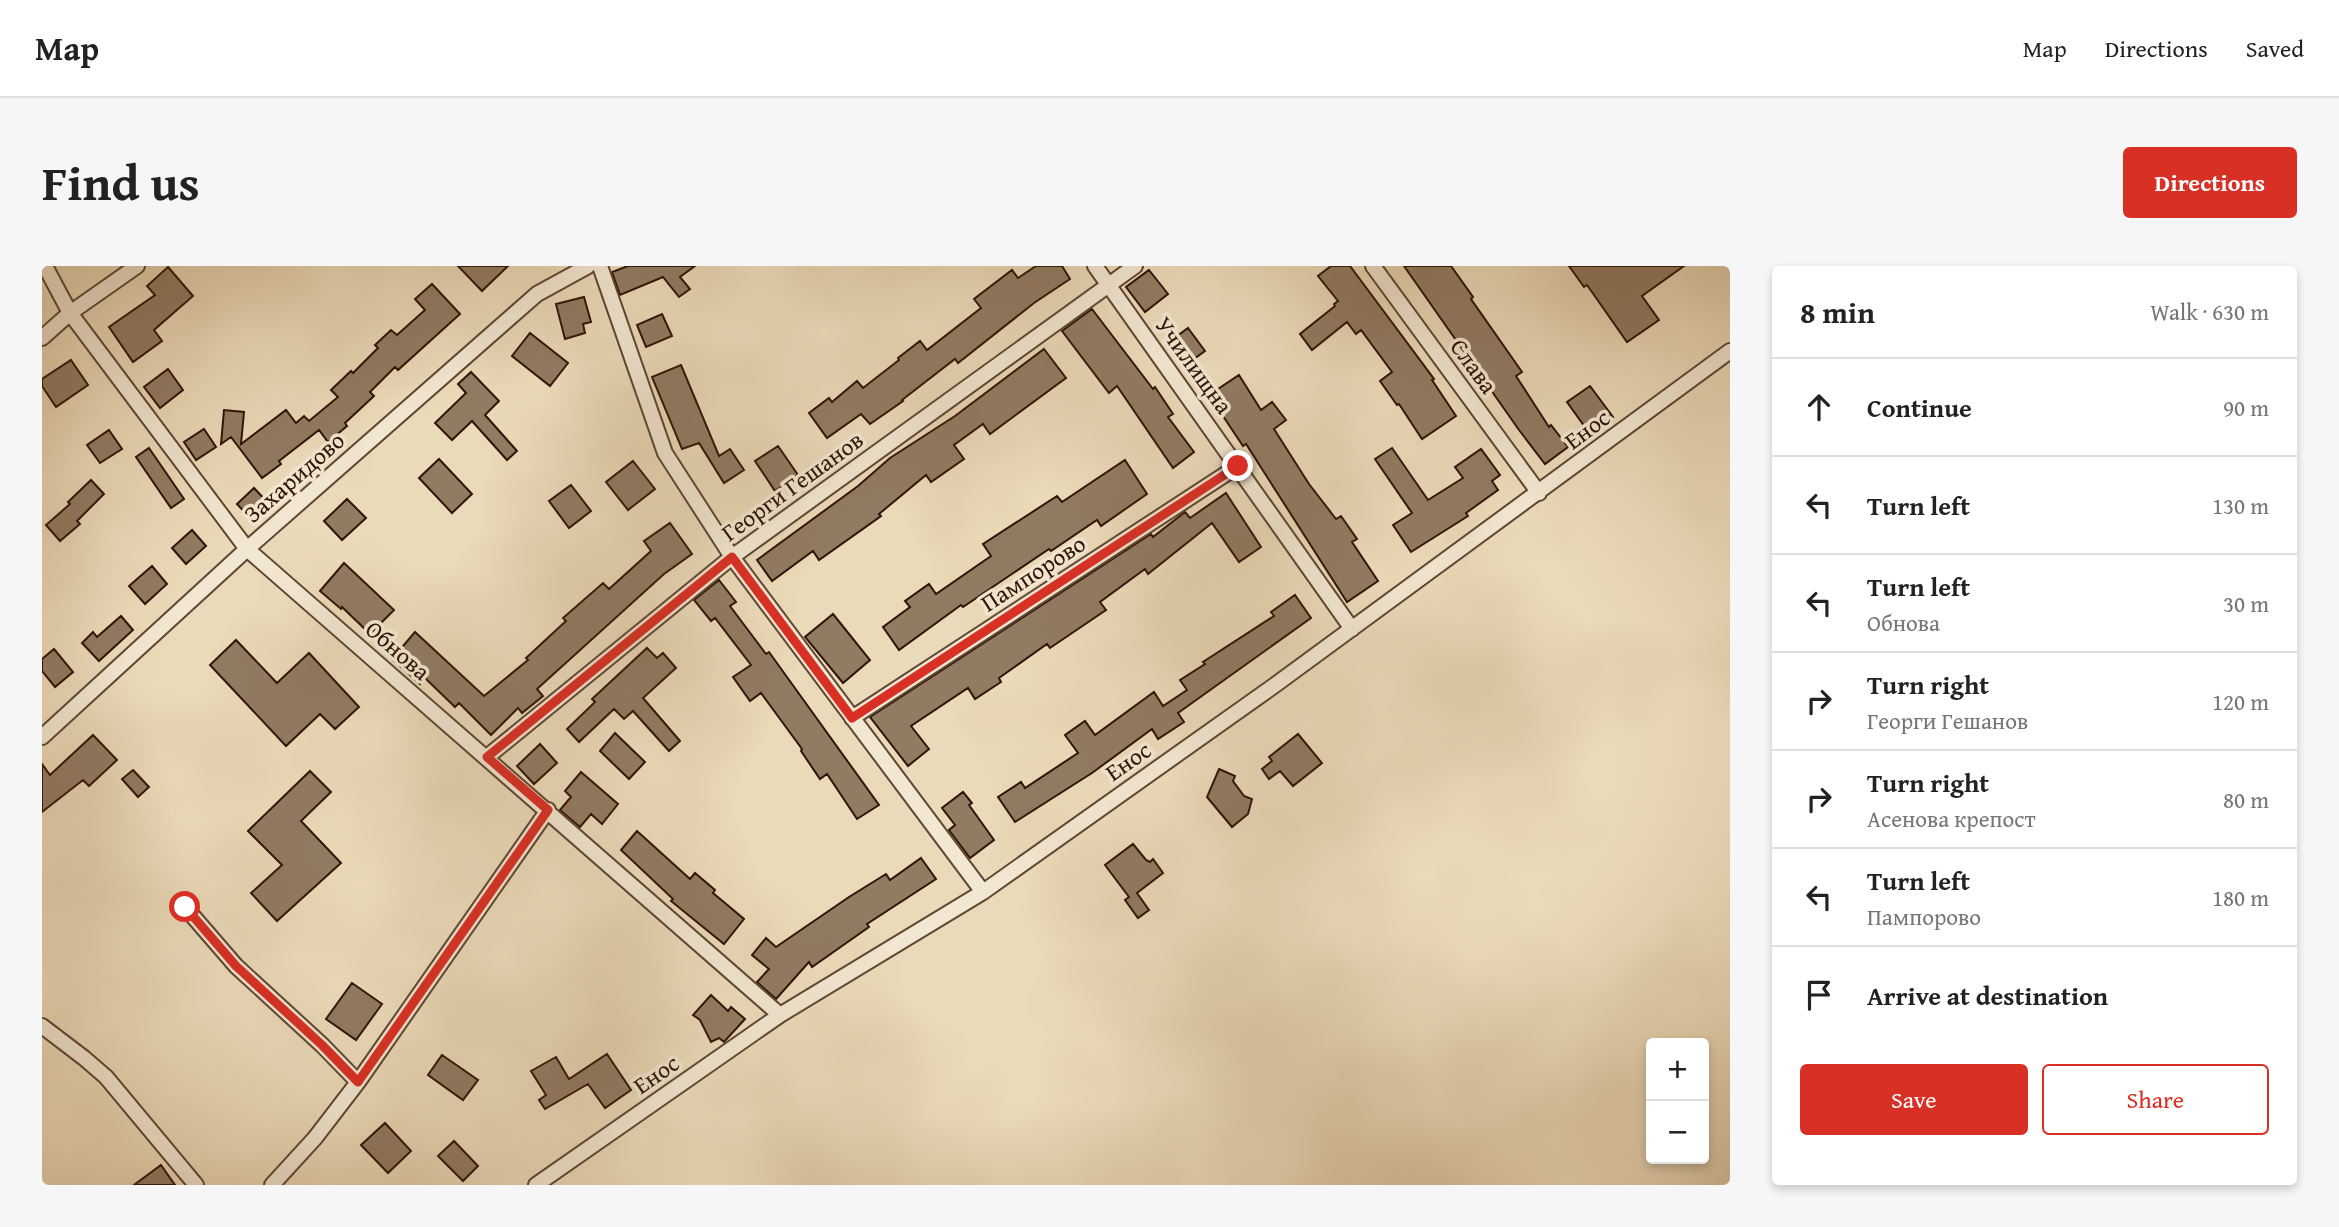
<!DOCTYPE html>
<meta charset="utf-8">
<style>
:root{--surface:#fff;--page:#f6f6f6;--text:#222;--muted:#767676;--line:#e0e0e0;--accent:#d93025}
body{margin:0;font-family:"Gentium Book Plus",serif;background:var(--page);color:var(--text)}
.controls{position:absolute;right:21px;bottom:21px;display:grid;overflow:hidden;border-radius:7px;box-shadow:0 4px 10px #0003}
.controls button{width:63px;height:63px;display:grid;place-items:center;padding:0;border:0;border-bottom:2px solid var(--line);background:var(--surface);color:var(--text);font:35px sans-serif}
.stop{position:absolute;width:21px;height:21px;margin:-16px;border:5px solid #d93025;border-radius:50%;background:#fff}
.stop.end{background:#d93025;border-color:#fff;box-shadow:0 2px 7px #0008}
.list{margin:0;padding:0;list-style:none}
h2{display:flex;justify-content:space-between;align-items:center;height:91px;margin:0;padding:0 28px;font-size:30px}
h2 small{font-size:23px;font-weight:400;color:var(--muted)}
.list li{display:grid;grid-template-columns:46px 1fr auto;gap:21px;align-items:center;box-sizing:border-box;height:98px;padding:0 28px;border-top:2px solid var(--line)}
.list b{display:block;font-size:26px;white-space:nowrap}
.list p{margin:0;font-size:23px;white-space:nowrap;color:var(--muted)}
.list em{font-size:23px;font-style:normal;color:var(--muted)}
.actions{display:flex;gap:14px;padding:21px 28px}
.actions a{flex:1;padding:16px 0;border:2px solid var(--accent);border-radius:7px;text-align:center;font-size:24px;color:var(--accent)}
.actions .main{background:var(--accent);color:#fff}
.icon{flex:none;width:38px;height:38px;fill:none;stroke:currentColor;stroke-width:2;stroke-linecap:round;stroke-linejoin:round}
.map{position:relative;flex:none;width:1688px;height:919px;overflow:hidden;border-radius:7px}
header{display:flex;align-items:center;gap:42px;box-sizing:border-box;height:98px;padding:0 35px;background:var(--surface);border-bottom:2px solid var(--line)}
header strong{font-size:33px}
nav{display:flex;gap:38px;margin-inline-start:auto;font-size:24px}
.intro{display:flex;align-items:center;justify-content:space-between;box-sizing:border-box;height:168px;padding:0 42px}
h1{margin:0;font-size:49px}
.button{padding:18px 32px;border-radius:7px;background:var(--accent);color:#fff;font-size:24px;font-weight:700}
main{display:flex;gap:42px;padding:0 42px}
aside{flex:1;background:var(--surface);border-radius:7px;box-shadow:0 4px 10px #0003}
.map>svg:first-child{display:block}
.building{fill:#917b63;stroke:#301405;stroke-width:2}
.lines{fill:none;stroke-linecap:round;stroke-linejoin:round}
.street-casing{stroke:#5f4632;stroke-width:18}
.street{stroke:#f2e7d2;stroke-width:14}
.route{stroke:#d93025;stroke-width:9}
.labels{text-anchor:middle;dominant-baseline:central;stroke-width:7;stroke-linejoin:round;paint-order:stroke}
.street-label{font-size:24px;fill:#301405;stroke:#f2e7d2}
</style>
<header>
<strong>Map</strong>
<nav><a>Map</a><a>Directions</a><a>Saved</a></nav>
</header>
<div class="intro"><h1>Find us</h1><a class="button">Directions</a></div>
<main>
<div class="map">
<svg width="1688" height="919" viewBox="0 0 1688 919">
<rect width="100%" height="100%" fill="#ebdab9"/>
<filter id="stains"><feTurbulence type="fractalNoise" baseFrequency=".00286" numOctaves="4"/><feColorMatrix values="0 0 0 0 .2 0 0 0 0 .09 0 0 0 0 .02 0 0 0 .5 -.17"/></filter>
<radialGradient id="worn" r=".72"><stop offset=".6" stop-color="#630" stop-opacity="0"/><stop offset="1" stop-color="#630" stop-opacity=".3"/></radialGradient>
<path class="building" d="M416,0H466L440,25Z
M586,0H653L638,11L648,23L637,31L621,11L578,29L570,6Z
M994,0H1020L1028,13L992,37L916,97L913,93L860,134L861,135L828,158L819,148L785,172L767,147L787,132L790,136L815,115L821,122L857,94L856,92L878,75L885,84L939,42L932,33L970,4L976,12Z
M1289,0H1308L1392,113L1390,114L1414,150L1380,173L1357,138L1355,139L1338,115L1350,106L1319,64L1314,68L1305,56L1270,84L1258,68L1293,40L1292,38L1296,35L1276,10Z
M1362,0H1409L1431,31L1429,33L1480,106L1474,110L1507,161L1509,159L1526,181L1503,198L1477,164Z
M1527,0H1642L1600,30L1617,54L1585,76L1545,19L1542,21Z
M126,1L151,30L112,64L120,75L91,96L67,61L113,29L105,20Z
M1107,4L1126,28L1103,46L1084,21Z
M390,18L418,48L356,104L353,101L328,126L332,130L303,157L305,160L286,176L277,164L237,195L239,198L220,212L189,171L179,178L182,144L202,146L199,178L244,144L254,157L262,150L267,155L296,131L289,124L309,105L311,107L336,82L333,79L349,64L355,69L383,44L373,33Z
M542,31L549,56L541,58L543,67L523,73L514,38Z
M1050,43L1111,123L1113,121L1131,148L1126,151L1152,186L1131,202L1075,120L1067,127L1020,65Z
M620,48L630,70L604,81L595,59Z
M1146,62L1163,85L1142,100L1126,77Z
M488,67L526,97L508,120L470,90Z
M1002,83L1024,112L948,168L941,158L912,179L922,193L889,216L884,209L837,248L839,250L777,294L771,285L730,315L715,294L816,220L848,192L913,150Z
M29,94L46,119L14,141L0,120V113Z
M639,99L677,190L688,183L702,204L682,217L657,177L640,183L610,111Z
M126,103L141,124L118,142L102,121Z
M429,106L457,135L443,149L475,185L465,194L430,155L410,174L393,157L424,127L416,118Z
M1197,109L1219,144L1230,136L1244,154L1232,163L1267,218L1294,253L1299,250L1315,273L1310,276L1336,315L1305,336L1204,178L1201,180L1167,129Z
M1548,120L1571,151L1548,168L1525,136Z
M162,163L174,181L154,194L142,176Z
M67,164L80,183L58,197L45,179Z
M736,180L756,209L733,225L713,195Z
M107,182L142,233L129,242L94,191Z
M1350,182L1386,234L1421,212L1413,201L1439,183L1458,209L1450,215L1456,224L1424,247L1426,250L1369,286L1351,259L1370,247L1333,193Z
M397,193L430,228L410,247L377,212Z
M1083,194L1105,228L1059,260L1055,254L1009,285L1007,283L921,341L919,339L857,384L841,361L868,341L863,335L887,318L894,328L949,290L941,278L1015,230L1020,236Z
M591,195L613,223L586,244L564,216Z
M49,214L62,228L35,255L38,258L18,275L4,259L28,238L26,236Z
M529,219L549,245L527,262L507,235Z
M212,222L228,239L210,254L195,238Z
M1184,227L1219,281L1197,296L1170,257L1106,308L1103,303L1058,336L1064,344L1008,382L1005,378L957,412L959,416L933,433L926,422L869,460L887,483L866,500L828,451L1109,268L1111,271L1143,246L1148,252Z
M305,233L324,252L300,274L282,255Z
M628,257L650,288L622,308L495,423L501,430L480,447L476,442L449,469L417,437L413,441L383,412L378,418L350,393L373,366L442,430L486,394L484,392L524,355L521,352L561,317L567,323L609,285L602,275Z
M150,264L164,280L144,298L130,282Z
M302,297L352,344L328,368L300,341L299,343L278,325Z
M110,300L125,318L103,338L87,320Z
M677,314L694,336L688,340L724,388L727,386L837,539L815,553L785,508L778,513L759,485L760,483L719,427L708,435L691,411L709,399L673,352L669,355L652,334Z
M1253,329L1269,352L1136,447L1142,456L1116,473L1110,463L1050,507L973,556L956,531L979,516L983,522L1036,487L1023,469L1043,455L1053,469L1112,426L1121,440L1145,424L1138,414L1163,398L1161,396L1232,350L1229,346Z
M791,348L828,394L801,417L763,371Z
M79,350L91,364L57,395L40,377L51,366L55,371Z
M194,374L235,417L267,387L317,441L293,463L278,448L244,480L168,399Z
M605,382L615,392L621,387L634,402L601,432L638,475L627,485L591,445L582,453L572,443L537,476L525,463L553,436L550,433Z
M12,383L31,406L13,421L0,405V393Z
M573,467L603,496L587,513L558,485Z
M1256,468L1280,497L1251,520L1238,505L1227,513L1220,503L1230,495L1227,491Z
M51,469L75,494L47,520L41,514L0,546V498L8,509Z
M498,478L515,497L492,518L475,500Z
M1177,503L1193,510L1191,515L1202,530L1210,533L1206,548L1190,561L1165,531Z
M91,504L107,521L96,531L80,513Z
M268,505L289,526L259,555L299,597L235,655L209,627L240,599L206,565Z
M539,506L576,538L560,558L549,548L538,561L518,544L529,531L523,525Z
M921,526L930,537L927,539L952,574L928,592L907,564L913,559L900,542Z
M595,565L648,613L653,607L673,624L671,627L702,653L682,678L629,635L631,633L579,584Z
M1091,578L1104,594L1108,596L1111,593L1121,607L1095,627L1107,644L1096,652L1083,634L1087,631L1063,599Z
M879,592L894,613L825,658L827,661L770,701L767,696L734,733L715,716L727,703L710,689L724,672L734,681L807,631L844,608L848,614Z
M310,717L340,738L314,774L284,753Z
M669,729L686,745L689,741L703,753L682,776L677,772L669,776L658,754L651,749Z
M565,788L589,824L563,842L546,818L503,843L497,834L504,829L489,805L514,791L527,813Z
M400,789L436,814L421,834L386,809Z
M343,857L369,885L346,907L319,879Z
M412,875L436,900L421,915L396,890Z
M119,899L133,919H92Z"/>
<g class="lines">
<g class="street-casing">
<path id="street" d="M3,0L28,47L205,283L738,749
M558,0L623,187L690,291L941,626
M1053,0L1310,363
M1331,0L1497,227
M0,72L28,47L95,0
M810,452L1196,200
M0,471L205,283L495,28L546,0
M445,491L690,291L1093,0
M143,641L194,700L280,779L316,816
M0,760L42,792L64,811L154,919
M230,919L273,872L316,816L506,544
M494,919L738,749L941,626L1233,419L1688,85"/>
</g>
<use href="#street" class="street"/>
</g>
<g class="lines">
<path class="route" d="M143,641L194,700L280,779L316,816L506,544L445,491L690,291L810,452L1196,200"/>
</g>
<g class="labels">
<g class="street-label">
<text transform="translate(1152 99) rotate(54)">Училищна</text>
<text transform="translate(1432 100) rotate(54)">Слава</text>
<text transform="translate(1545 163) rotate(-37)">Енос</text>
<text transform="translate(252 211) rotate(-41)">Захаридово</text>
<text transform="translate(750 220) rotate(-36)">Георги Гешанов</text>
<text transform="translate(991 307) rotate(-33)">Пампорово</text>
<text transform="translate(356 384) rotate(41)">Обнова</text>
<text transform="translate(1086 495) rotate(-35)">Енос</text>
<text transform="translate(614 808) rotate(-35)">Енос</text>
</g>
</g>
<rect width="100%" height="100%" filter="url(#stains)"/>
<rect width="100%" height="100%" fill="url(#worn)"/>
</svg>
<div class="controls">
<button>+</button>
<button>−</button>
</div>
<div class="stop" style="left:143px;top:641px"></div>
<div class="stop end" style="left:1196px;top:200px"></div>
</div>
<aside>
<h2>8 min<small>Walk · 630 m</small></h2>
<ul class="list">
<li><svg class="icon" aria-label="ahead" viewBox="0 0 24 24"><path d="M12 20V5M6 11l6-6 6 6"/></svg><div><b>Continue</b></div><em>90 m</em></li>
<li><svg class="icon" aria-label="left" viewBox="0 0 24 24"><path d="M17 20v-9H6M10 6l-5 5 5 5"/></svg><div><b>Turn left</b></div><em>130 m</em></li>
<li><svg class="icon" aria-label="left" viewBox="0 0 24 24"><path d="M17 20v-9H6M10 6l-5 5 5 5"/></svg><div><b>Turn left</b><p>Обнова</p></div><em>30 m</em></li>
<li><svg class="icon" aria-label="right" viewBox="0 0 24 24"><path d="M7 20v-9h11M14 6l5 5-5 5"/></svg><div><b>Turn right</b><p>Георги Гешанов</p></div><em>120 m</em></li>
<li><svg class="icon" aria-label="right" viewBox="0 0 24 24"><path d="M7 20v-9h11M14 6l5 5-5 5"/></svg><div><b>Turn right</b><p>Асенова крепост</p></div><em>80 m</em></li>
<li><svg class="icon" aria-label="left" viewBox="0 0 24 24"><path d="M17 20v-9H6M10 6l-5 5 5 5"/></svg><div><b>Turn left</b><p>Пампорово</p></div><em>180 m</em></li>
<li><svg class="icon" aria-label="arrive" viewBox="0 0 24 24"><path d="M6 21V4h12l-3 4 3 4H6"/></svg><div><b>Arrive at destination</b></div></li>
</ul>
<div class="actions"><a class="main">Save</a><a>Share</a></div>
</aside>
</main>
